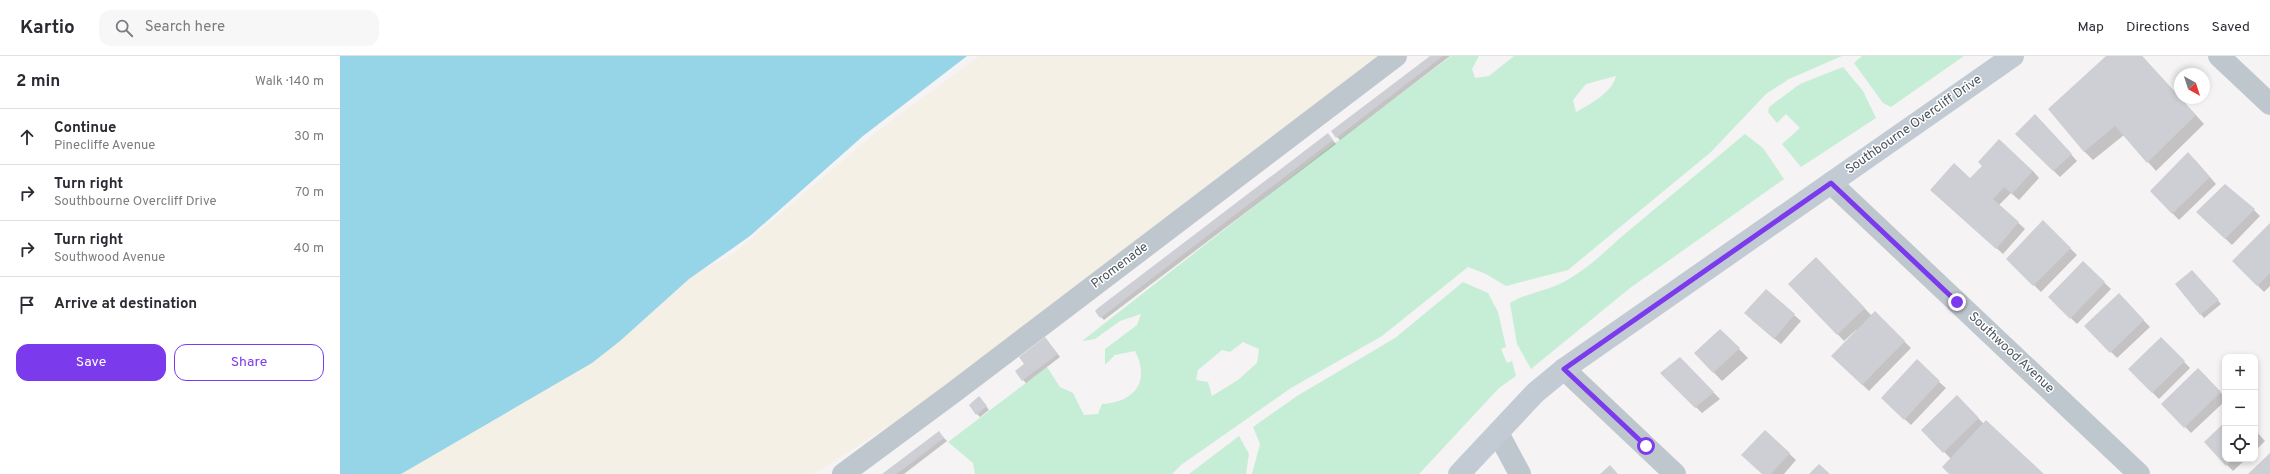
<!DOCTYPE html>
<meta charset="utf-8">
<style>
:root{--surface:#fff;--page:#f7f7f7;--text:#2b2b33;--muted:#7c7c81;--line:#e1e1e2;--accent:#7c3aed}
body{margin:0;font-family:Overpass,sans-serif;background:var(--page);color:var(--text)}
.controls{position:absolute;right:12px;bottom:12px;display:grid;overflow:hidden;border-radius:8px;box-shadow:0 2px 6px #0003}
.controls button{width:36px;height:36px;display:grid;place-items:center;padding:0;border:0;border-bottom:1px solid var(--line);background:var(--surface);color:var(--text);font:20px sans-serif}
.compass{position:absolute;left:1834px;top:12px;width:36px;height:36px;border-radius:50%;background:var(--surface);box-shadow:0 2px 6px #0003;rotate:141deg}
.stop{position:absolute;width:12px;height:12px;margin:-9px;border:3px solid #7c3aed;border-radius:50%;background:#fff}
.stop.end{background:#7c3aed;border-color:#fff;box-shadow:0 1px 4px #0008}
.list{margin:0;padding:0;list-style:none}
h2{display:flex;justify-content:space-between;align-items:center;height:52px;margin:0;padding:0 16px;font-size:17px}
h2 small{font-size:13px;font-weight:400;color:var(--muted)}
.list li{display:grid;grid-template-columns:26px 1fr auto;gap:12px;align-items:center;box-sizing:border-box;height:56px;padding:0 16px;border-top:1px solid var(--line)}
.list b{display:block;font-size:15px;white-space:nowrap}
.list p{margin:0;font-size:13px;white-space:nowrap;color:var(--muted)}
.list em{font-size:13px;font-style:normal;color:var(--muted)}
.actions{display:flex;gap:8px;padding:12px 16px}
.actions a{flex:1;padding:9px 0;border:1px solid var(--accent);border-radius:12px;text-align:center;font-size:14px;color:var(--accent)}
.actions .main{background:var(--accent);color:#fff}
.icon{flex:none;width:22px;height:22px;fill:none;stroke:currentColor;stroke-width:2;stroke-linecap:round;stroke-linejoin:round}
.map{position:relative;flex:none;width:1930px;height:418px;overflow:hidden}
header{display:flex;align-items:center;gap:24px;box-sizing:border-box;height:56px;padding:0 20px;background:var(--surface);border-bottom:1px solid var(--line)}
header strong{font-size:19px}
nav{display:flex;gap:22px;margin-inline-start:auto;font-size:14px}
.search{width:280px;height:36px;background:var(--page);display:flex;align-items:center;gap:10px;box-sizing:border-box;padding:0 14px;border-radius:12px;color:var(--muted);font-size:15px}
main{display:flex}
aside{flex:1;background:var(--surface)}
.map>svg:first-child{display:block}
.green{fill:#c6eed6;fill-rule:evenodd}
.sand{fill:#f4f0e6}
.water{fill:#96d5e7}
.shadow{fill:#0003}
.building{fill:#cdcfd5}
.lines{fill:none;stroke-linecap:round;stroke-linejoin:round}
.street{stroke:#bfc7ce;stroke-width:22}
.secondary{stroke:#c2cbd4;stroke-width:22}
.route{stroke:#7c3aed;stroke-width:5}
.labels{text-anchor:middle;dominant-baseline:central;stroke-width:3;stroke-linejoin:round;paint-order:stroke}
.street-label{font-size:13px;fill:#4b555f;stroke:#fff}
</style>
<header>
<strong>Kartio</strong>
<div class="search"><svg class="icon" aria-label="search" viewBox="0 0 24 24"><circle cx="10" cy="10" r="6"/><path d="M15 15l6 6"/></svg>Search here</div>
<nav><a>Map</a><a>Directions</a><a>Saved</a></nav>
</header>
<main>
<aside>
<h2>2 min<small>Walk · 140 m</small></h2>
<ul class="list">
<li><svg class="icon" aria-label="ahead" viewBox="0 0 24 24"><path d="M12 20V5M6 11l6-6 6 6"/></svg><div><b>Continue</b><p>Pinecliffe Avenue</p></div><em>30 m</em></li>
<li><svg class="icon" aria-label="right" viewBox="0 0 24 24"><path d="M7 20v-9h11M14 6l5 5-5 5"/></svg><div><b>Turn right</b><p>Southbourne Overcliff Drive</p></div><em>70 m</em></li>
<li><svg class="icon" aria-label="right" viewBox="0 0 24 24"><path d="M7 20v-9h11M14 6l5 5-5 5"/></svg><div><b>Turn right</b><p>Southwood Avenue</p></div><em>40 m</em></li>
<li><svg class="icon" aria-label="arrive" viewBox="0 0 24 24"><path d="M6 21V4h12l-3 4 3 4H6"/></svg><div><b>Arrive at destination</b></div></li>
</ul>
<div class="actions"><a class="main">Save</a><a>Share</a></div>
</aside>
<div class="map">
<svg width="1930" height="418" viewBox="0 0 1930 418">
<rect width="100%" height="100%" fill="#f5f3f3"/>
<path class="green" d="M1111,0H1139L1132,13L1135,22L1149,20L1174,0H1502L1449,23L1426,38L1371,96L1228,214L1166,230L1146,218L1128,211L1042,280L951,332L841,409L832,418H635L633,407L608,386L707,311L720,331L733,337L744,359L758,358L762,348C794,346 811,326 795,295L775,299L765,309V293L797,269L801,258L780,265L755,283L742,285L995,87ZM1276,20C1272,37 1250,48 1236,56L1233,44L1246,28ZM903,286L919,293L917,307L898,324L872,340L868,326L856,324L858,314L882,294L890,296Z
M1522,0H1624L1551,51L1543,47L1514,7Z
M1503,11L1523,35L1536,62L1461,111L1442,88L1460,72L1446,58L1437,67L1428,56L1429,51L1460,28Z
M1405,78L1423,92L1444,123L1290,232L1191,313L1177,288L1170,247C1188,236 1210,235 1229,223C1253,209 1271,189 1292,172C1330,140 1368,109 1405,78Z
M1123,226L1148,237L1158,256L1166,291L1161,293L1167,307L1172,305L1176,320L1159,332L1079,418H912L920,388L913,371L957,340L1055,282Z
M899,380L909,398L906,418H849Z"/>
<path class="sand" d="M639,0H1037L824,167L607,332L474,418H25L185,305L393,198L539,74Z"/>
<path class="water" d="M0,0H627L523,80L410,180L349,223L280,285L252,307L61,418H0Z"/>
<path class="shadow" d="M1092,0H1110L1000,84L997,81Z
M1767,0H1802L1864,68L1816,115L1784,79L1753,104L1744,95Z
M1702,66L1737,105L1720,121L1676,78Z
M991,82L996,88L764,264L761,261Z
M1855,104L1876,128L1839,164L1811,135Z
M1643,110L1693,115L1699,122L1679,144L1671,137L1659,149L1685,173L1663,198L1598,140L1631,124Z
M1914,154L1920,160L1892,189L1858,156Z
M1703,166L1737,199L1701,236L1667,203Z
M1930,169V230L1924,236L1893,205Z
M1476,203L1532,260L1535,257L1571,292L1529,335L1493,300L1517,275L1516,274L1504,285L1450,228Z
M1743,207L1771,233L1737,268L1709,241Z
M1855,219L1881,248L1864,262L1836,228Z
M1779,239L1810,271L1777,302L1746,270Z
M1454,259L1461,265L1441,288L1412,264Z
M1380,274L1408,302L1382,325L1355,297Z
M1821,282L1850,312L1819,343L1789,313Z
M708,286L720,301L686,327L683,324Z
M1340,303L1380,343L1362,357L1321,317Z
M1858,313L1885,341V345L1851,377L1823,348Z
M1599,326L1606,332L1571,369L1548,348Z
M1617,341L1644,368L1702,418H1611V403L1583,374Z
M642,345L649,354L640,361L637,358Z
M1885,367V403H1906L1893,415L1865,386Z
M1915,374L1925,385L1915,395Z
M1425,375L1456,404L1444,418H1423Z
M602,380L607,385L564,418H544Z"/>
<path class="building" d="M1090,0H1103L996,82L991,75Z
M1766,0H1802L1856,59L1807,107L1775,70L1744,96L1708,53Z
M1695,58L1732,98L1713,115L1675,78Z
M988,77L993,84L760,262L755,255L758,252Z
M1659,83L1693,115L1672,138L1664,131L1653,143L1679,166L1656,193L1590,134L1614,107L1630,122L1642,110L1638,106Z
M1848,96L1870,121L1832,158L1810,135Z
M1885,128L1915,153L1885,183L1856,156Z
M1703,164L1731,192L1693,230L1666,203Z
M1930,167V217L1917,230L1892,205Z
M1476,201L1525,252L1497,279L1448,228Z
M1743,205L1765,226L1730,263L1708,241Z
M1852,214L1879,244L1860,259L1835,228Z
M1426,233L1455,258L1434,283L1404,257Z
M1779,237L1804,264L1770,297L1744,270Z
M1535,255L1565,285L1522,329L1491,300Z
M1380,273L1400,292L1373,317L1354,297Z
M705,281L718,298L682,325L675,315L684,308L679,301Z
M1821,281L1845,305L1812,337L1788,313Z
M1340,301L1374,336L1355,352L1320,317Z
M1577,303L1600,325L1564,364L1541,342Z
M1858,312L1881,336L1844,372L1821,348Z
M1617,339L1639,362L1603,397L1581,374Z
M639,340L647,350L636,359L629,349Z
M1646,364L1704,418H1609L1602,411Z
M1885,366V403H1893L1886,410L1864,386Z
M1425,374L1450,397L1431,418H1422L1401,399Z
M599,375L604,382L562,414L556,418H542Z
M1930,397V418H1908Z
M1479,408L1490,418H1469Z
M1270,409L1278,418H1260Z"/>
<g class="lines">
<path class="street" d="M1879,0L1930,48
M1491,127L1799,418
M1224,313L1335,418
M1158,377L1180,418
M503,418L614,336L1056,0"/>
<path class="secondary" d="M1119,418L1195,337L1224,313L1673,0"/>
</g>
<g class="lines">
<path class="route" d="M1306,390L1224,313L1491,127L1617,246"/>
</g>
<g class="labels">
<g class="street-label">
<text transform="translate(1574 69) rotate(-35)">Southbourne Overcliff Drive</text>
<text transform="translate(780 210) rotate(-37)">Promenade</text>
<text transform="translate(1671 297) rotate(43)">Southwood Avenue</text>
</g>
</g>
</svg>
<div class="controls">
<button>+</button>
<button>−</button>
<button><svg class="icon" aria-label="locate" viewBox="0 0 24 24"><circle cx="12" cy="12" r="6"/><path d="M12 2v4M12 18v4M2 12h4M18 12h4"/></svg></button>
</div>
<svg class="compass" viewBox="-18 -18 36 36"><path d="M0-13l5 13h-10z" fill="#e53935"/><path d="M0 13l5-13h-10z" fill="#7c7c81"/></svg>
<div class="stop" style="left:1306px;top:390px"></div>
<div class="stop end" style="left:1617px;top:246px"></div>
</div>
</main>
